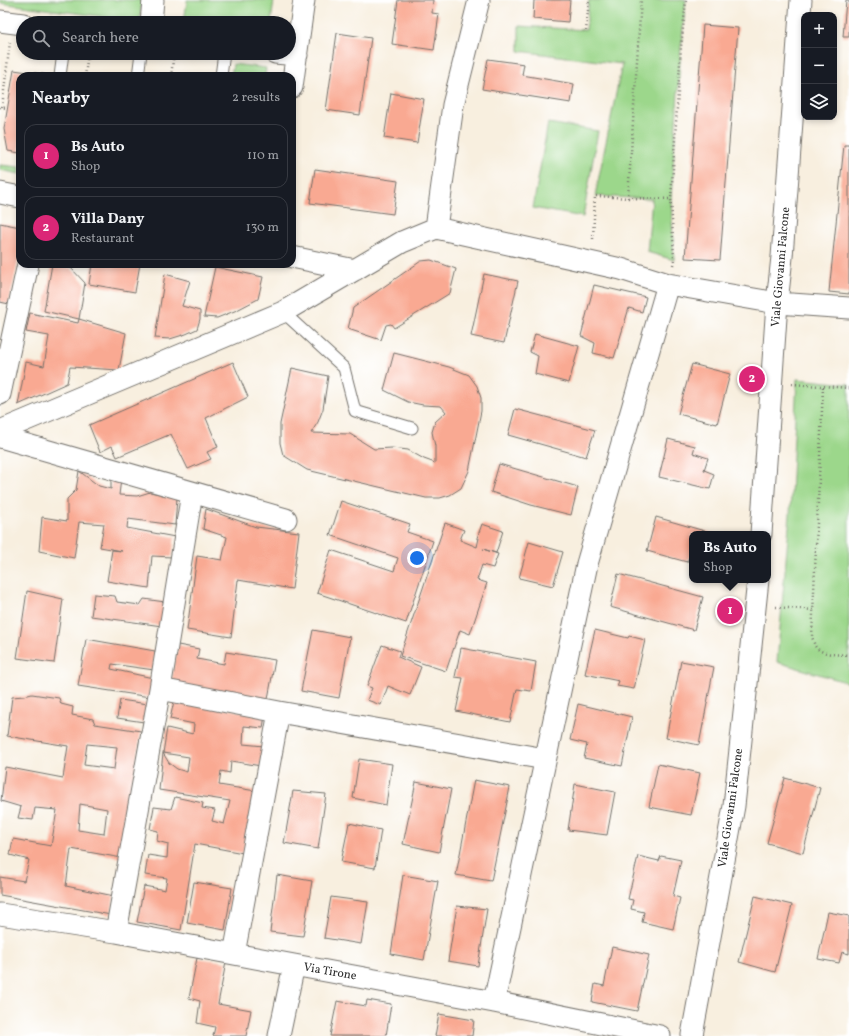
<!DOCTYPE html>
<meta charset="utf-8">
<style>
:root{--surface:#171b24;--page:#242831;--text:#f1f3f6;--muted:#9ea1a6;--line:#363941;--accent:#db2777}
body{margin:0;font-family:Vollkorn,serif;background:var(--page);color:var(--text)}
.controls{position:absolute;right:12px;top:12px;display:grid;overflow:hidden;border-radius:8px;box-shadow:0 2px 6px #0003}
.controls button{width:36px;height:36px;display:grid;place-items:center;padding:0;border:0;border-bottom:1px solid var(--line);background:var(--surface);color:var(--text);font:20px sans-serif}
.you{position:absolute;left:417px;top:558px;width:14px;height:14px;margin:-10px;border:3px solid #fff;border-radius:50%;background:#1a73e8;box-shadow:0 0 0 6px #1a73e833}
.badge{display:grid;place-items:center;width:26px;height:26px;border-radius:50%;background:var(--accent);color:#fff;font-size:13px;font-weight:700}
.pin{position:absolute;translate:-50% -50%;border:2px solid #fff;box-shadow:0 1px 4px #0006}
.popup{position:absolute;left:689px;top:531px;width:82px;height:52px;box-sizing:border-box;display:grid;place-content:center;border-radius:8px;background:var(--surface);filter:drop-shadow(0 1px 3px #0005);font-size:13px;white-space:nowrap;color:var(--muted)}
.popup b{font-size:15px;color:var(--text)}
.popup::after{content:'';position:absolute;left:50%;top:100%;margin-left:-8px;border:8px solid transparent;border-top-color:var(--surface)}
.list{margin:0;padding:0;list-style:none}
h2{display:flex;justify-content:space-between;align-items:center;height:52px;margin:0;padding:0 16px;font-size:17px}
h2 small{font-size:13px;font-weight:400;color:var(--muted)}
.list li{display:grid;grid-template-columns:26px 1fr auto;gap:12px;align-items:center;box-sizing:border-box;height:64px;margin:0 8px 8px;padding:0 8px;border:1px solid var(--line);border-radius:12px}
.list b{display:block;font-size:15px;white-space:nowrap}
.list p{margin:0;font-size:13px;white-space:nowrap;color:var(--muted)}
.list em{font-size:13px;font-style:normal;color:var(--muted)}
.icon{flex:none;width:22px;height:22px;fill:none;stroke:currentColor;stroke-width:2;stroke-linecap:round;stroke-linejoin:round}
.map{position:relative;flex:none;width:849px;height:1036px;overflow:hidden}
.search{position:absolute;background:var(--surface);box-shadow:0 2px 6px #0003;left:16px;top:16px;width:280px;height:44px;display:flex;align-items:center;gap:10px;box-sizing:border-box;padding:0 14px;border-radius:22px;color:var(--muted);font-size:15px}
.panel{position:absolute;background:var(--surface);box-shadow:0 2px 6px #0003;left:16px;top:72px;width:280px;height:196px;border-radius:12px}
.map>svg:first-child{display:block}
.green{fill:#9cd78b;stroke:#64815b}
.building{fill:#f9a992;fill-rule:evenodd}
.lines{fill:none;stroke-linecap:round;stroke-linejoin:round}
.lane-casing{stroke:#73706a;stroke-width:13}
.street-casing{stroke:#73706a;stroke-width:23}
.path{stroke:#73706a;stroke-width:2.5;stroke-dasharray:1 3;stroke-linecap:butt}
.lane{stroke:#fff;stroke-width:11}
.street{stroke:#fff;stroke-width:21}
.labels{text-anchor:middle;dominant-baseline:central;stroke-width:3.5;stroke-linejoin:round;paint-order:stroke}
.street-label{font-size:12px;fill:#2b2b2b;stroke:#fff}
</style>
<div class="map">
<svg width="849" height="1036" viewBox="0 0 849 1036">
<rect width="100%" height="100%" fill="#fff"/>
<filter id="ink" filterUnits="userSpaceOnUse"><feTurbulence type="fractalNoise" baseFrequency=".025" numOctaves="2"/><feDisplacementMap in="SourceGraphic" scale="8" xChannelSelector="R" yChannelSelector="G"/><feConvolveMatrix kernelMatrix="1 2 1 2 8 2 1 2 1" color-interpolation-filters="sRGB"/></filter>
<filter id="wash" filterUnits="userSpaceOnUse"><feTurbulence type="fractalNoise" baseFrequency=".012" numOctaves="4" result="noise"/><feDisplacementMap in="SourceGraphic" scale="16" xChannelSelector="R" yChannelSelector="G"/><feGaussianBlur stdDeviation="0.9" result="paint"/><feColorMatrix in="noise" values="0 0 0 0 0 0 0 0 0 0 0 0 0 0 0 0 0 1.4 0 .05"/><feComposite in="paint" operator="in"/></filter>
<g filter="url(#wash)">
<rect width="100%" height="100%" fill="#f8efdf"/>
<path class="green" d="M0,0H142L140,18L136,21L0,3Z
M187,0H274L271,23H184Z
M589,0H686L681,47L671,199L674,260L647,252L652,199L595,196L622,64L519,51V26L586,30Z
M233,64L266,68L265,76H231Z
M548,123L598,131L583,217L533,208Z
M0,165L20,167V174L0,170Z
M797,379L849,384V683L777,662L790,514Z"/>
<g id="blocks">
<path class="building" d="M398,0H433L432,13L439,14L434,50L392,44Z
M534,0H570L568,22L533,19Z
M846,0H849V37H843Z
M703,25L738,28L720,260L685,258Z
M337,33L371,38L360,115L326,110Z
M488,59L524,64L522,75L574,84L571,103L482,89Z
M14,70L49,75L20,76V153L8,151L4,129Z
M391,93L424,99L417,143L384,138Z
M844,145H849V294L829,292Z
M315,169L398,181L393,214L310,203Z
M0,223L20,227V252L9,304L0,302Z
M431,260L456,269L450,293L394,328L391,324L386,325L381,340L348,329L353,308L421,261Z
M52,264L71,268L85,283L79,319L126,333L119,370L70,367L67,383L18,405L26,362L44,366L49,336L26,332L30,313L78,323L79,319L44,311Z
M92,264H140L135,292L89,284Z
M215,267L263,277L258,299L237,310L217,318L204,317Z
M165,274L190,281L182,306L200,311V319L197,329L186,334L170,339L155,338Z
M484,274L518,281L504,343L471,336Z
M594,285L646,297L642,312L629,308L614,358L593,353L595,343L581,336Z
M535,334L579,346L569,383L535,374L538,356L530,352Z
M394,353L449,367L469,375L477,386L481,398V411L469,471L461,488L450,495L440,498H426L307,470L283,455L280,443V424L292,368L328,376L323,409L318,422L311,433L350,434L374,449L392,448L408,450L424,459L435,463V446L432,432L435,422L446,412L441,406L423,405L408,402L384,390Z
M233,362L248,397L206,418L218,447L207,452L211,459L188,469L171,434L117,457L112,446L100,452L89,425Z
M692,364L730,374L717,424L678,414Z
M515,409L595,430L586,457L508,435Z
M668,439L695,446L693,453L708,458L704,470L714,474L710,489L659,477Z
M499,464L578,487L571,515L531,505L491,492Z
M79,471L99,486L111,489V477L121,479L119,495L137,496L150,492L177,498L175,525L128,519L127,528L175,537L172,557L152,556L149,588L107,581L112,550L122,551L100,547L104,524L79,522L74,558L39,551L42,517L67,521V499L76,490Z
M341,501L410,524L407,532L433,541L406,623L317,593L331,550L394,571L398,558L330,535Z
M206,509L256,527L299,532L292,589L238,580L231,637L187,630L197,556L222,560L227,537L203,529Z
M656,517L715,534H692V558L689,557L687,562L647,551Z
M445,523L464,530L460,540L477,547L479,538H477L482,524L503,531L496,553L483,549L498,554L493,568L482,565L477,580L487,583L470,634L460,630L446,671L400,656Z
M529,542L563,552L553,586L519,578Z
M618,574L703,597L694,630L610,607Z
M27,591L63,599L54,663L17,658Z
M94,594L115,596L117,602L140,605L144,599L165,602L162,626L91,616Z
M313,630L350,637L339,698L301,691Z
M595,630L628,638L629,636L645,640L634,689L617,686L619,681L585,674Z
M86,639L155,651L154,670L112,664L111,669L153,678L150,697L78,686Z
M178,645L199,649L197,659L224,664L226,652L275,660L268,699L171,683Z
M382,645L400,651L398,657L421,667L410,695L388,686L381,705L367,700L372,688L367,686Z
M461,648L536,662L531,691L517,689L510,722L456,711L463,678L455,677Z
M681,661L714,667L699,745L666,738Z
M32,694L59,698L61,704L73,707L72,715L93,719L95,724L141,731L122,858L71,849L66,886L114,896L111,915L0,895V877L24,881L29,860L10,855L13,839L51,846L57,810L35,808L33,820L18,818L21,807L1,801L5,767L63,778L68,746L7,736L12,697L24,696ZM87,744L117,747L114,769L84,765ZM80,804L107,809L104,834L78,830Z
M120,700L148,704L144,722L117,718Z
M174,701L265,715L263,728L244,726L243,744L264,746L261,766L231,761L230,773L221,771L219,785L256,791L243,853L195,844L181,930L137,922L144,886L165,890L167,878L145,875L148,855L167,858L168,844L157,841L158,831L150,829L154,807L171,809L175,797L203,803L202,808L215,810L212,821L224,824L230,801L159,790L163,753L169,763L177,769L187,772L189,757L163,753L167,728L193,734L194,724L170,719Z
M578,704L632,717L622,766L584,758L587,744L570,740Z
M359,759L392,764L386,805L353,798Z
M658,764L700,773L691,815L649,807Z
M785,778L820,788L803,853L767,843Z
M474,780L510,787L491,881L456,875Z
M416,782L451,789L439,852L403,844Z
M575,784L615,792L607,835L568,830Z
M293,791L326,794L318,849L284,843Z
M349,823L381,830L375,868L341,862Z
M638,856L659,861L661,856L681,860L673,896L680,898L673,929L642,922L644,912L631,909L633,900L628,899Z
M277,875L312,881L303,936L270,932Z
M403,875L438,881L424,960L391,954Z
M194,882L232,888L225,930L187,923Z
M755,896L792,905L775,972L739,962Z
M331,897L368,902L361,944L324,938Z
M457,906L487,909L478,966L448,961Z
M828,912L849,916V954L842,952L839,963L818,959Z
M612,947L649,955L637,1011L592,1002L595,984L604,986Z
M197,958L226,962L218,1004L251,1010L246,1036H213L215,1027L197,1023L200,1001L189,998Z
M367,1000L391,1004L386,1036H330L337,1001L366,1006Z
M439,1014L474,1020L472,1036H435Z"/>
</g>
</g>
<g filter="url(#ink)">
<use href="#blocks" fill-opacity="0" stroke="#73706a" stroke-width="1"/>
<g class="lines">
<g class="lane-casing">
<path id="lane" d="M60,76L63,53
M138,76L141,53
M221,76L224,53
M283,312L344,368L355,411L412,428"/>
</g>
<g class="street-casing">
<path id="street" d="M0,21L23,24
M151,23L153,0
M275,53L297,55
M292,87L304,0
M0,193L20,197
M436,228L453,105L479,0
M292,257L355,270
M0,394L28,264
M0,431L283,312L402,242L436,228L621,269L668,284L777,303L849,308
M0,437L286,519
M761,534L777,303L782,257L801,0
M160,689L279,712L545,759
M0,914L116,932L234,954L494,1002L660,1036
M116,932L160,689L192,493
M234,954L279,712
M494,1002L587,564L668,284
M692,1035L734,806L758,580
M279,1036L294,965"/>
</g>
<path class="path" d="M586,31L589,0
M85,76L88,53
M171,76L174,53
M0,107L6,108
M2,107L10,42
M628,198L671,199
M593,239L595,196L628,198L641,0
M673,265L674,260L671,199L681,47L686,0
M792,384L849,388V386
M823,387L812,637C813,639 814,644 815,646C822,656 839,654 849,655
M776,607L813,610"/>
<use href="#lane" class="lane"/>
<use href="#street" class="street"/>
</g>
</g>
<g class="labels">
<g class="street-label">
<text transform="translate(781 267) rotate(-85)">Viale Giovanni Falcone</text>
<text transform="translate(731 808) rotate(-82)">Viale Giovanni Falcone</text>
<text transform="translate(330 972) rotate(10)">Via Tirone</text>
</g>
</g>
</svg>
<div class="controls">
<button>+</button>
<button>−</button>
<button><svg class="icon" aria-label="layers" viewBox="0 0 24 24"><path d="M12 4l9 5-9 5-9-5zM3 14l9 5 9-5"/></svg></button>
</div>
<div class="you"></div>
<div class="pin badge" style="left:730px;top:611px">1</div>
<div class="popup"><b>Bs Auto</b>Shop</div>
<div class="pin badge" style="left:752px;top:379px">2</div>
<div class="search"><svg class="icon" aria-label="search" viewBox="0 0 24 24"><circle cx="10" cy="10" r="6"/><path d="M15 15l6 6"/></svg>Search here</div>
<section class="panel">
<h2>Nearby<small>2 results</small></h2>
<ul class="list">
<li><span class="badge">1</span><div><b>Bs Auto</b><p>Shop</p></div><em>110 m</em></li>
<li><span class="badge">2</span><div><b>Villa Dany</b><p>Restaurant</p></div><em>130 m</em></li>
</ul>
</section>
</div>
